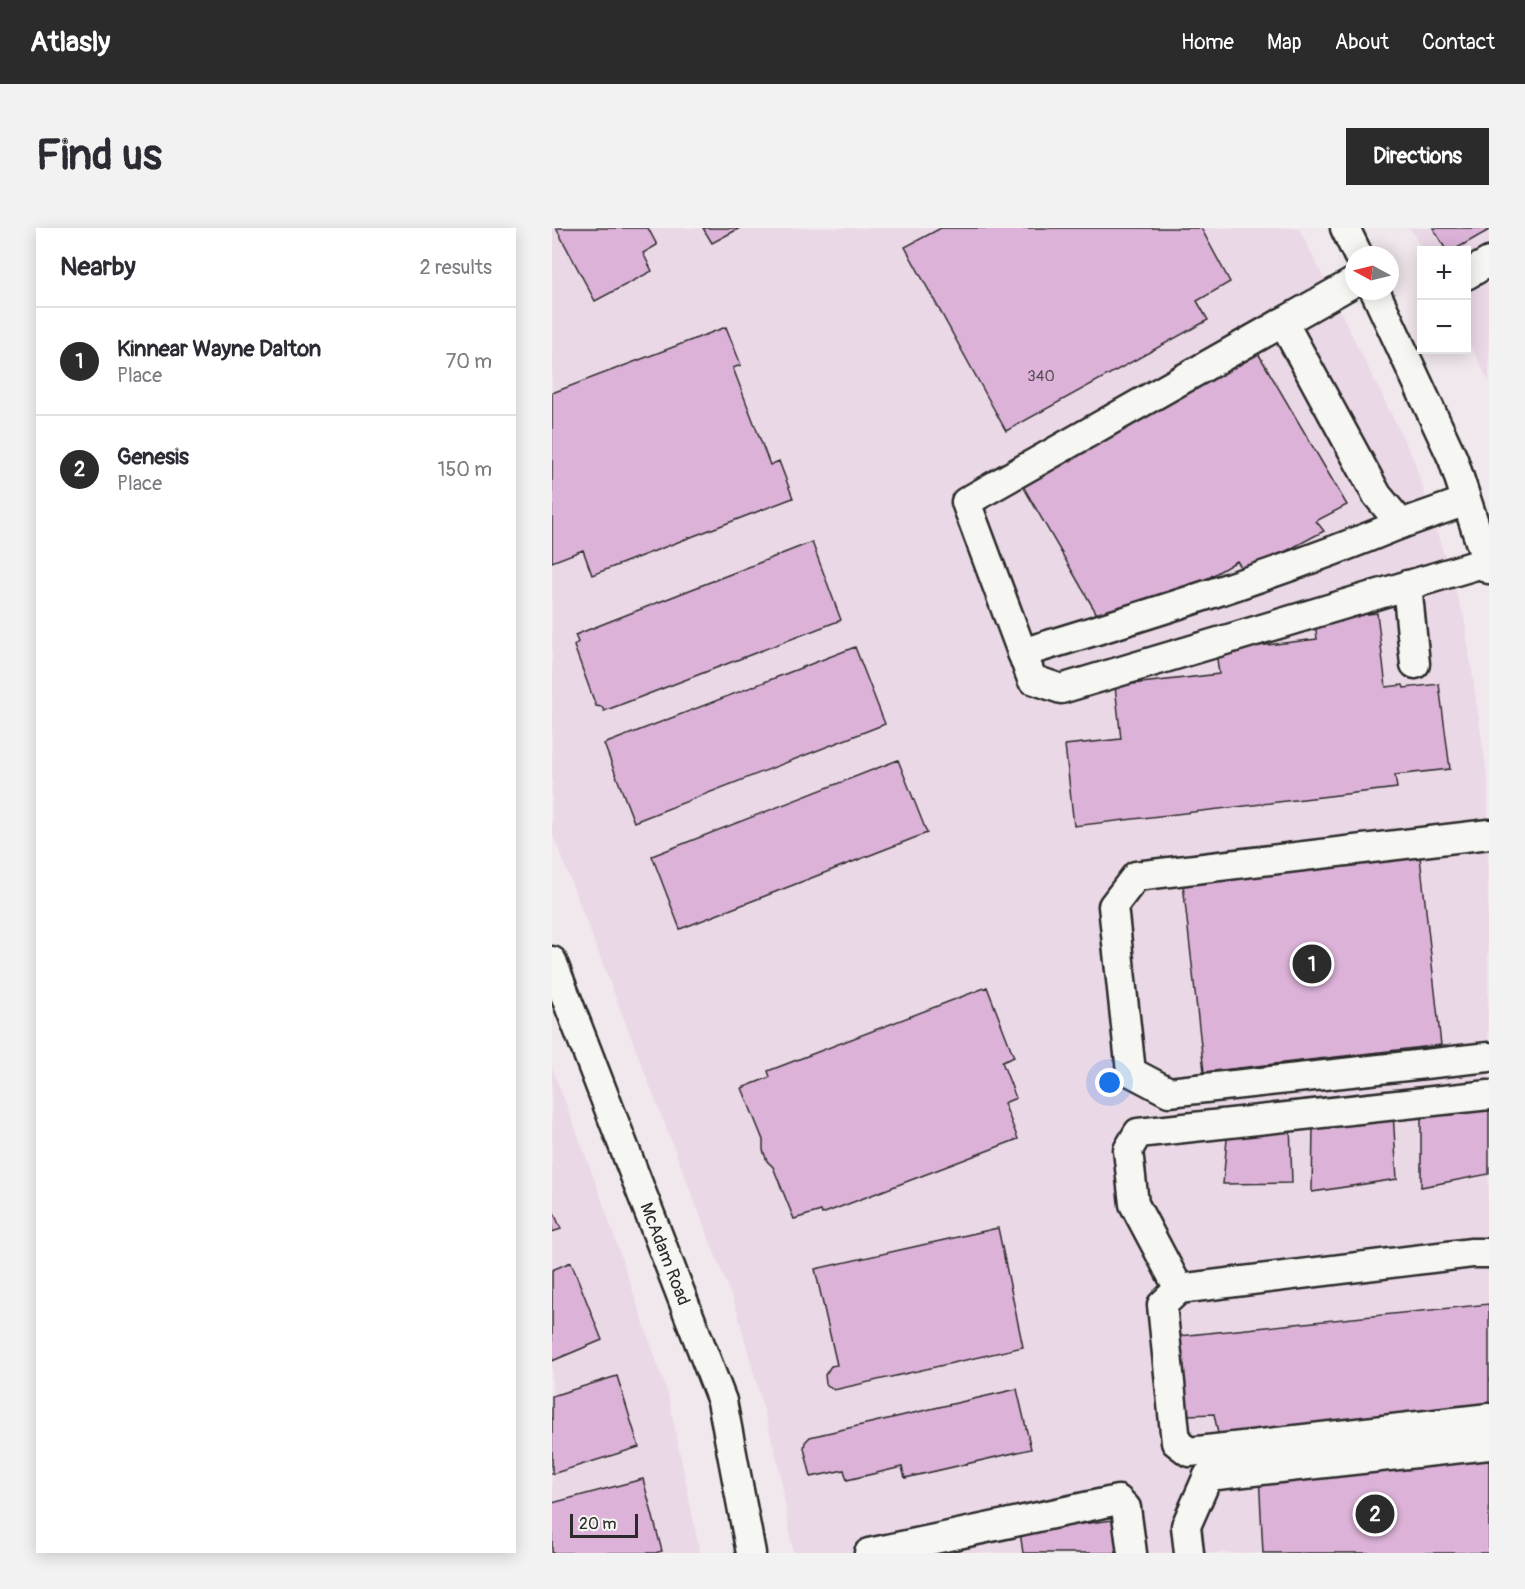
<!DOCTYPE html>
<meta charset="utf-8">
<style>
:root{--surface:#fff;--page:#f2f2f3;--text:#2b2b33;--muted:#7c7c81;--line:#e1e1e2;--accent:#2b2b2b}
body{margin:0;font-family:Pangolin,sans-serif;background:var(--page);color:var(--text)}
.controls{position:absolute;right:18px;top:18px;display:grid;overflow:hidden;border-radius:0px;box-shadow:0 3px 15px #0003}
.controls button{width:54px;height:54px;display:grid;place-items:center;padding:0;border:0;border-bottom:2px solid var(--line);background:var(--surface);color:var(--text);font:30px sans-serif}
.compass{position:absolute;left:793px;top:18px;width:54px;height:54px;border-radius:50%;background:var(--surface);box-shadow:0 3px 15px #0003;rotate:277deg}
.scale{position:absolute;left:18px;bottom:15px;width:68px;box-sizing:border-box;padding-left:6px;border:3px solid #2b2b2b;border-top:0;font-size:16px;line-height:21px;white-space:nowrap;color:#2b2b2b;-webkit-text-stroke:4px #f6f6f2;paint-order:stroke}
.you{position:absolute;left:558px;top:855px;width:21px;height:21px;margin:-15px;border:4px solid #fff;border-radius:50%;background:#1a73e8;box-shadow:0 0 0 9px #1a73e833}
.badge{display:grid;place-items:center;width:39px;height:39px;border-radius:50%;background:var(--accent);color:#fff;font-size:20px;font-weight:700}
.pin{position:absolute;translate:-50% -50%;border:3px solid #fff;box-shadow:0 2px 6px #0006}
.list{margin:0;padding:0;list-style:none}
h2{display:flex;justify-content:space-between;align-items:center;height:78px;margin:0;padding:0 24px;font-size:26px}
h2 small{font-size:20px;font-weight:400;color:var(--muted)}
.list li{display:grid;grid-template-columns:39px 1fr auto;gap:18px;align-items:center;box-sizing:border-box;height:108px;padding:0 24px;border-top:2px solid var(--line)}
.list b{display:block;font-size:22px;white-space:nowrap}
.list p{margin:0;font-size:20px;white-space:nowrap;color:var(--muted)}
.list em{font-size:20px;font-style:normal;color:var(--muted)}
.map{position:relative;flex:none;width:937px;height:1325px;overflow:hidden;border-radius:0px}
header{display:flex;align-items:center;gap:36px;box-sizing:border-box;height:84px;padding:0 30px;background:var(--accent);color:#fff}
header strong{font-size:28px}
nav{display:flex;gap:33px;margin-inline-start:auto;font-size:21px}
.intro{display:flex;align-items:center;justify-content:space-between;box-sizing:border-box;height:144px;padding:0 36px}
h1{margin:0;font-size:42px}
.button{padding:15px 27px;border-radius:0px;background:var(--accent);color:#fff;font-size:21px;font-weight:700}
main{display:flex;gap:36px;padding:0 36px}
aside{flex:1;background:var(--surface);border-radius:0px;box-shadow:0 3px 15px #0003}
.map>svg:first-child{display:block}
.built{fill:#ebd8e7}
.building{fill:#dcb2d8;stroke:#2b2b2b;stroke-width:1.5}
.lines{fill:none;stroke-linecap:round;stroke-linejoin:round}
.minor-casing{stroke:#2b2b2b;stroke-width:33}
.minor{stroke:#f6f6f2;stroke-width:28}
.labels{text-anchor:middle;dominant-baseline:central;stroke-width:4.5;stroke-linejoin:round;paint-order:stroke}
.number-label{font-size:15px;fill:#574d56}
.street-label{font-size:18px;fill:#2b2b2b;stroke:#f6f6f2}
</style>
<header>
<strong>Atlasly</strong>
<nav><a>Home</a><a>Map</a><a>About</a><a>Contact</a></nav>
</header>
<div class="intro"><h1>Find us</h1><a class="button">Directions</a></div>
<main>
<aside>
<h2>Nearby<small>2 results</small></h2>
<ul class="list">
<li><span class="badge">1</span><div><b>Kinnear Wayne Dalton</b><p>Place</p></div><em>70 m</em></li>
<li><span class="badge">2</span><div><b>Genesis</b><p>Place</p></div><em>150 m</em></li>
</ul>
</aside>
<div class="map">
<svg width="937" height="1325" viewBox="0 0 937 1325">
<rect width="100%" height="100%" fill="#f1e8ed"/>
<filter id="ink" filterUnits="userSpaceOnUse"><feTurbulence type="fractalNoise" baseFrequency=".0167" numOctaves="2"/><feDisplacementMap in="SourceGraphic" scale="12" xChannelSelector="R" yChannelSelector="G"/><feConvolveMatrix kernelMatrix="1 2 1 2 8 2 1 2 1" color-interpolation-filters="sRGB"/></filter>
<g filter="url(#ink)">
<path class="built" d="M0,0H747L862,232L912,389L936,553L937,1325H241L227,1239L185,1083L0,605Z
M858,0H937V155L915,110L914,22H870Z
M0,839L45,958L116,1166L148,1325H0Z"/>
<path class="building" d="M4,0H96L105,17L91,25L100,43L43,73Z
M151,0H188L160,15Z
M389,0H649L678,54L645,73L656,92L454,203L353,19Z
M881,0H937V2L902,22H894Z
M174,99L189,137L181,140L218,237L227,233L241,270L40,347L31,322L0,334V165Z
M703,120L795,277L764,293L772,303L693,345L685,333L636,362L546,388L468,253Z
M260,314L289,392L52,483L50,479L44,478L22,418L26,414L23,407Z
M825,385L834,459L851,457L852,460L887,456L898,541L843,547L845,560L522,598L513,517L569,511L563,458L667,446L664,423L765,411L763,392Z
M303,419L333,496L82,594L52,516Z
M346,532L375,605L128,701L100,628Z
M868,629L889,817L652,844L631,656Z
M435,759L462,829L450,834L464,870L452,875L466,911L270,986L269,983L242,991L221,939L215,933L211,922V912L190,860L218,849L216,843Z
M937,878V946L869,959V883Z
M841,884L845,951L760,964L761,898Z
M738,895L740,955L671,956L676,900Z
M0,980L9,1001L0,1004Z
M446,1000L471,1119L282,1162L274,1156L273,1147L279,1138L285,1137L263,1041Z
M19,1034L50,1112L0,1133V1042Z
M937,1076V1184L668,1215L662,1186L636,1187L627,1108Z
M65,1148L87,1219L0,1246V1168Z
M465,1161L479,1221L353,1250L350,1239L295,1252L292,1242L259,1249L252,1220L253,1214L258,1209Z
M937,1220V1325H711L707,1247Z
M91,1251L110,1323L103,1325H0V1275Z
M561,1292L565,1325H471L468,1304Z"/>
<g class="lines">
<g class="minor-casing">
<g id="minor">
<path d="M793,0L806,27"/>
<path d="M914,47L937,34"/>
<path d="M802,54L414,274L480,451L509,461L934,334"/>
<path d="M823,63L901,231L937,341"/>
<path d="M731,94L825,267L849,296L914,273"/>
<path d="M855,357L863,436"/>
<path d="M470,425C598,386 725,347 849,296"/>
<path d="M937,606L584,648L561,678L579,844L617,864L937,829"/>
<path id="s1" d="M0,733L170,1173L199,1325"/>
<path d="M937,1025H920L627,1061L610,1077L624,1214L637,1224L937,1190"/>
<path d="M627,1061L582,976L576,922L586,905L937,867"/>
<path d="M317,1325L566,1272L574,1280L580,1325"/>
<path d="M637,1325L634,1298L656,1248L937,1217"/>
</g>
</g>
<use href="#minor" class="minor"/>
</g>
</g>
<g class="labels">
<g class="number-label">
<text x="489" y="148">340</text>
</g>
<g class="street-label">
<text stroke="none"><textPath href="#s1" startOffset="314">McAdam Road</textPath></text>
</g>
</g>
</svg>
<div class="controls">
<button>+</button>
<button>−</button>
</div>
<svg class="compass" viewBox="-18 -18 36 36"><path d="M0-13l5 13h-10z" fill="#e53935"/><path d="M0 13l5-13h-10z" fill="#7c7c81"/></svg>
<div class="scale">20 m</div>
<div class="you"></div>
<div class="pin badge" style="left:760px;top:736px">1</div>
<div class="pin badge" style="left:823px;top:1286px">2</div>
</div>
</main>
